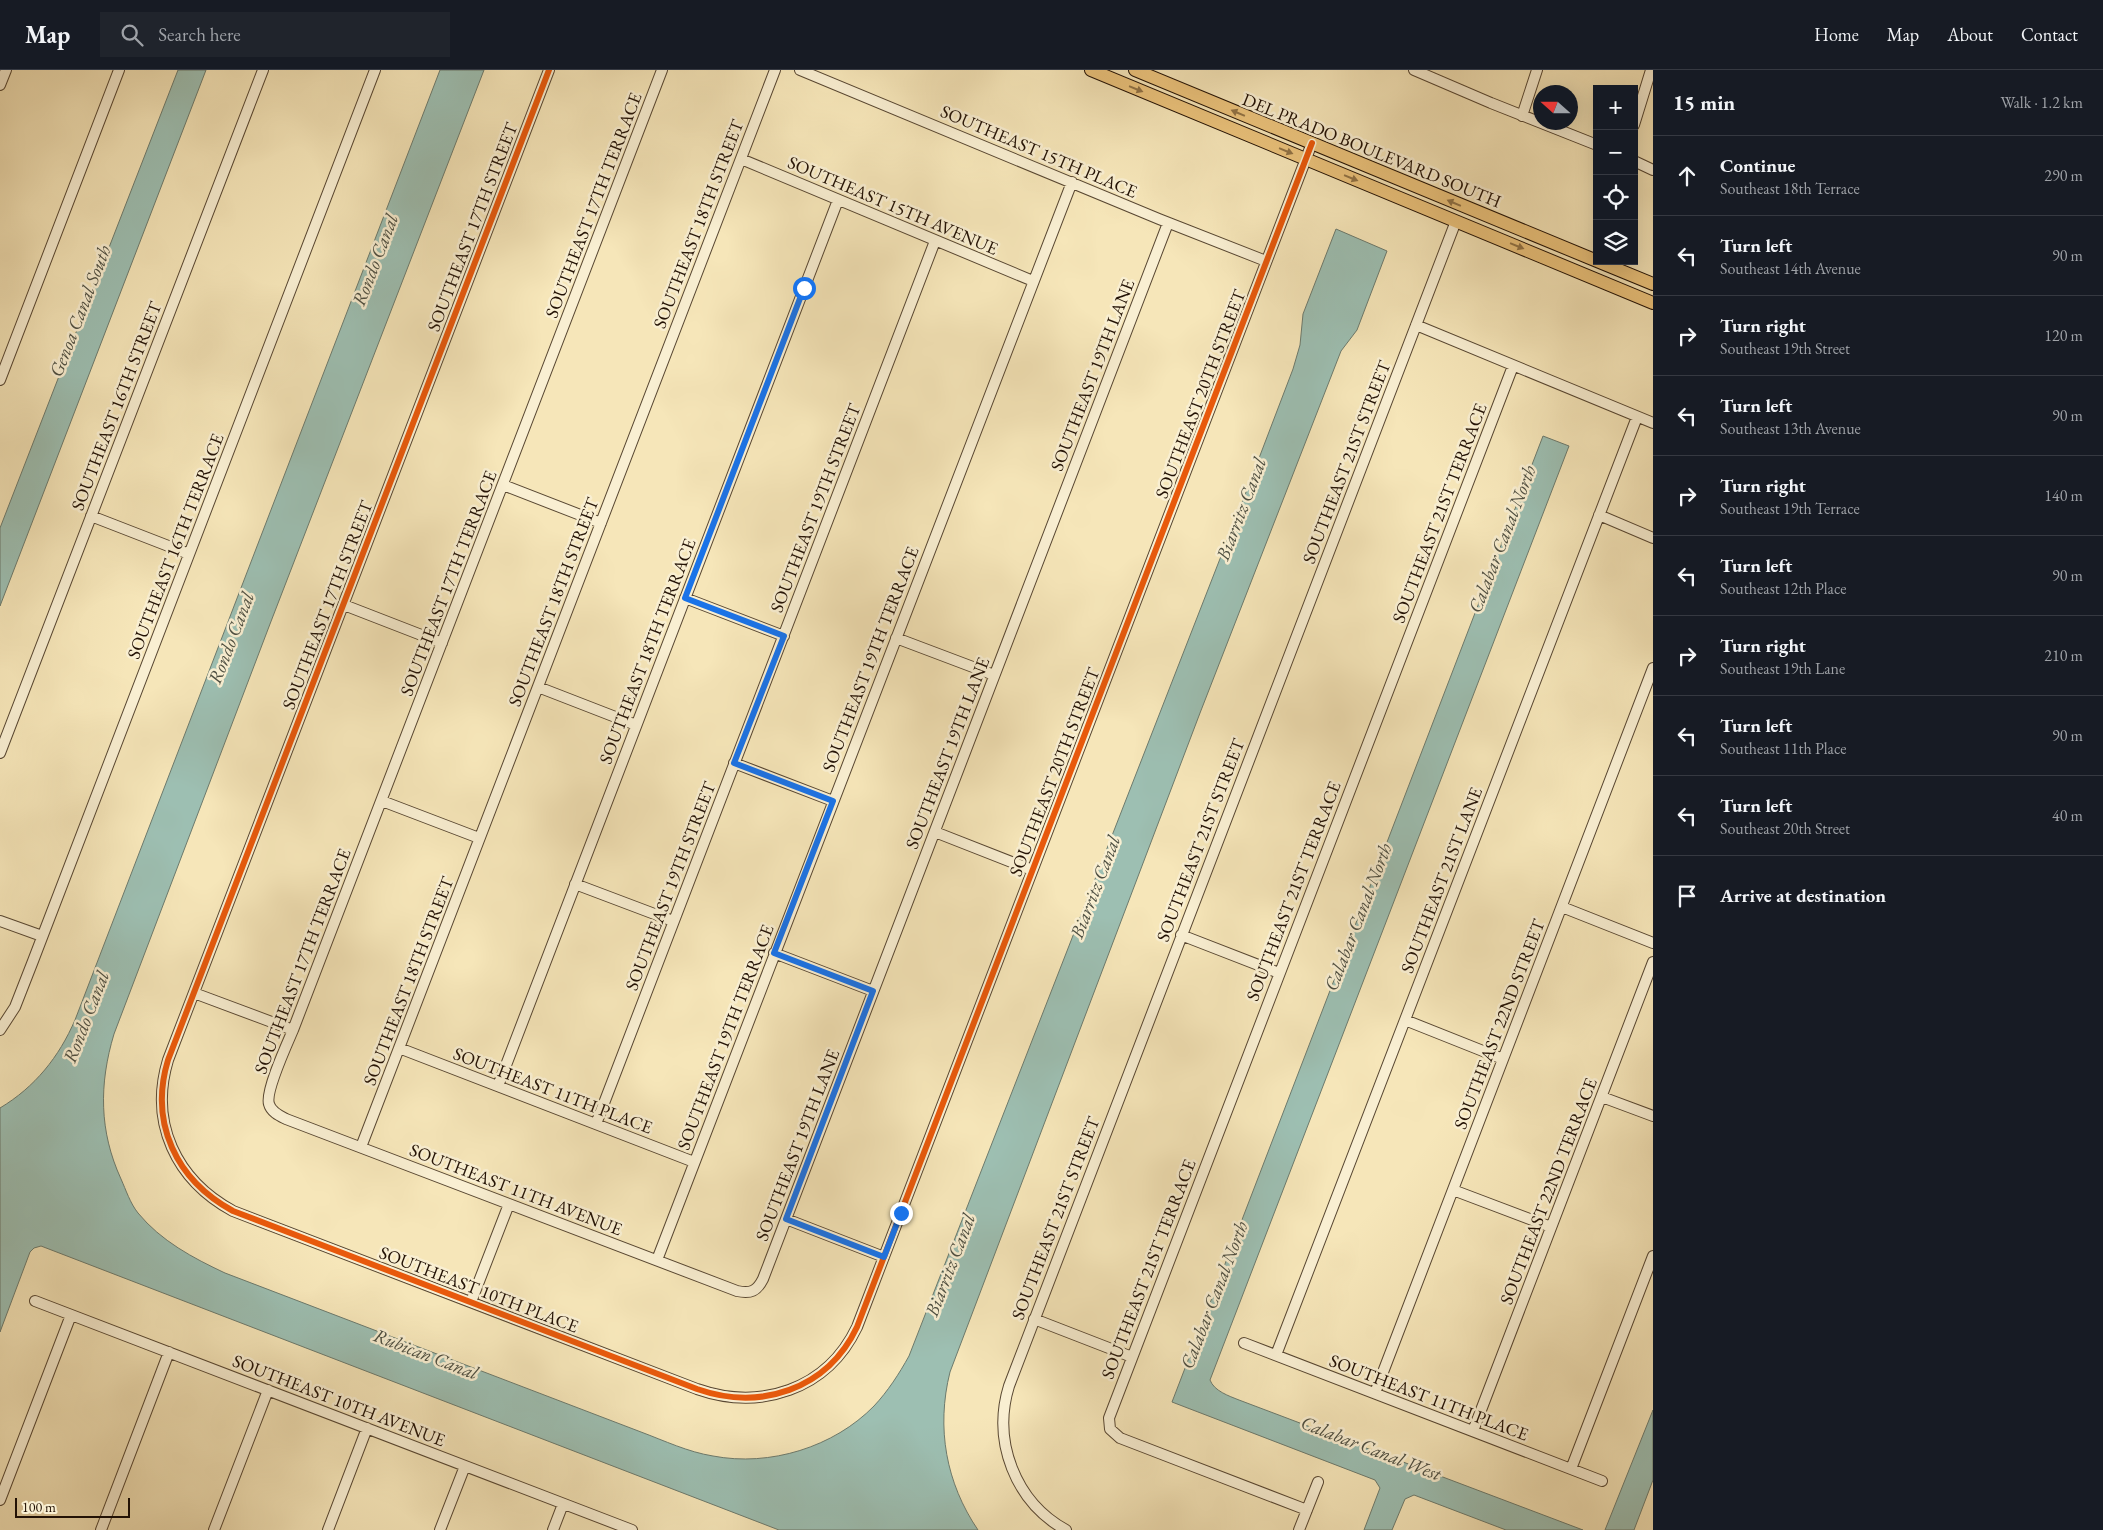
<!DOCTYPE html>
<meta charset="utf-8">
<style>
:root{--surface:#171b24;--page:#20242c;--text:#f1f3f6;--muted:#9ea1a6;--line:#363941}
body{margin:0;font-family:"EB Garamond",serif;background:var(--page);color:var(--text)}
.controls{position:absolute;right:15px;top:15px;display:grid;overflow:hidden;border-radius:0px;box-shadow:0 5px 20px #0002}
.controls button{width:45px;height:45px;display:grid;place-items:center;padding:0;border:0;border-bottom:1px solid var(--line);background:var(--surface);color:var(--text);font:25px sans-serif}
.compass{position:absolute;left:1533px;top:15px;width:45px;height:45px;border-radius:50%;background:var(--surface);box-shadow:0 5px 20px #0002;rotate:291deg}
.scale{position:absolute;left:15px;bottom:12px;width:115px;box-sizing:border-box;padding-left:5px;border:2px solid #231205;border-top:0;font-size:14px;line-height:18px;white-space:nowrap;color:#231205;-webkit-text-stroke:4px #f9efd2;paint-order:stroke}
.stop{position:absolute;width:15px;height:15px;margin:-11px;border:4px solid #1a73e8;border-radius:50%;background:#fff}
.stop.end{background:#1a73e8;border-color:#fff;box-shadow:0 1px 5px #0008}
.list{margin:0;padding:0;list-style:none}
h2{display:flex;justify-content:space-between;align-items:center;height:65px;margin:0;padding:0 20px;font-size:21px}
h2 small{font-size:16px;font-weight:400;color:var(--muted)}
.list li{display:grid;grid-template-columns:32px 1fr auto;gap:15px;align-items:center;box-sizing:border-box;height:80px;padding:0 20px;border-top:1px solid var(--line)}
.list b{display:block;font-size:19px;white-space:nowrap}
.list p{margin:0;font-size:16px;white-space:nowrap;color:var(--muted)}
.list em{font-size:16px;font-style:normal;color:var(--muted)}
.icon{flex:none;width:28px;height:28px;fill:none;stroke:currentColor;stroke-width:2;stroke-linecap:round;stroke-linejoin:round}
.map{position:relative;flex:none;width:1653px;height:1460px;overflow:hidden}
header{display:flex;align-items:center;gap:30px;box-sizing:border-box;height:70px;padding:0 25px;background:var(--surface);border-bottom:1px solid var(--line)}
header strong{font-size:24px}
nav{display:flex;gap:28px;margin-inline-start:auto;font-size:18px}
.search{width:350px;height:45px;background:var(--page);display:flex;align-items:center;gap:12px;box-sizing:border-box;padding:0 18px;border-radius:0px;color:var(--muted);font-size:19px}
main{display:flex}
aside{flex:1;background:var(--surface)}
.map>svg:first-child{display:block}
.water{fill:#9dbfb2;stroke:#6c7a6d}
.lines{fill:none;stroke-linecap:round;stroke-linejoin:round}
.minor-casing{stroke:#584732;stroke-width:12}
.major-casing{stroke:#231205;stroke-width:14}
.minor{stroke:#f9efd2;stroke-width:10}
.major{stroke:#ebc37c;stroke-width:12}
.cycleway-casing{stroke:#f9efd2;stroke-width:9}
.cycleway{stroke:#e8590c;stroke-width:6}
.oneway{fill:#917346}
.route{stroke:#1a73e8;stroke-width:6}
.labels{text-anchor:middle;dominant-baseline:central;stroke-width:5;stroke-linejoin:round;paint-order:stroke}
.street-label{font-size:18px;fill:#231205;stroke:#f9efd2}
.water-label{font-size:19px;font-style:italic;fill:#4e4f42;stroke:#f9efd2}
</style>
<header>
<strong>Map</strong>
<div class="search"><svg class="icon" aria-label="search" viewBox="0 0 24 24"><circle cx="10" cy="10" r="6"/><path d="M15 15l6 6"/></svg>Search here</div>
<nav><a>Home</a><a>Map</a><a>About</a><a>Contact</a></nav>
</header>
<main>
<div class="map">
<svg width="1653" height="1460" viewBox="0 0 1653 1460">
<rect width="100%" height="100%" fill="#f6e6b9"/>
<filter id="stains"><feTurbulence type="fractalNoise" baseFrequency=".004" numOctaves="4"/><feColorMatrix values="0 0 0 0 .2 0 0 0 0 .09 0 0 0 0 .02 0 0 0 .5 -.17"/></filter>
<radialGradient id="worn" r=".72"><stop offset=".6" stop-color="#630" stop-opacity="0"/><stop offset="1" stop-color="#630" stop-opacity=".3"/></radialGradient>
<path class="water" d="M178,0H206L0,536V458Z
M440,0H484L270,554L114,964C99,1014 99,1061 121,1109C126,1120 130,1133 138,1143C161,1171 193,1188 225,1203L641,1362C665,1371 688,1382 713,1386C770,1397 834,1377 874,1336C888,1321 899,1304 909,1286L1248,417L1293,299L1300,275L1303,244L1336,159L1387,181L1357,260L1341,281L1200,643L950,1302C936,1358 946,1413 978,1460H779L41,1176L34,1178L30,1182L0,1262V1038C35,1017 59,987 75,950Z
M1543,366L1569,376L1210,1310C1214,1321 1229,1326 1239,1330L1583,1460H1506L1414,1425L1405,1429L1392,1460H1364L1380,1418L1375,1410L1172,1332Z
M1653,1340V1410L1634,1460H1605Z"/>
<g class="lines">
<g class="minor-casing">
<path id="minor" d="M549,0L168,990C149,1053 176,1110 233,1141L697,1319C760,1341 827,1320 857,1257L1312,73
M662,0L293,960C287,974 265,1022 269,1034C271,1042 280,1046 286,1049L737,1221C751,1224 757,1221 763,1209L1168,153
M800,0L1159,149L1266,191
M1414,0L1491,33L1597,75
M0,15L6,0
M1522,46L1537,0
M1634,55L1651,0
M741,89L1033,211
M1634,91L1653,100
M1416,255L1653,353
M0,310L119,0
M503,415L601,453
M1599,445L1653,468
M91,446L189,484
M685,528L784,566
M344,535L442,573
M896,568L994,605
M538,617L636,655
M0,683L263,0
M734,693L833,731
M382,731L479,768
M935,762L1032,800
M575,814L673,851
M1562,837L1653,873
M0,851L42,866
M1181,865L1279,903
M774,883L873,921
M194,923L293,960
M1405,950L1503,989
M0,960L15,937L33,891L375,0
M399,978L694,1092
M498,1016L838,130
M1602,1027L1653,1046
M596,1054L935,171
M361,1077L775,0
M1453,1120L1551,1157
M786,1149L884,1187
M657,1190L1072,112
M35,1231L632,1460
M471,1232L509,1134
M1034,1249L1132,1287
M1244,1273L1602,1411
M1276,1285L1637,347
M1375,1323L1653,598
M1473,1361L1653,892
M1571,1399L1653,1186
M0,1430L71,1245
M1307,1440L1120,1368L1110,1359L1109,1348L1513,296
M101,1460L169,1282
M214,1460L268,1320
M328,1460L367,1358
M440,1460L465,1396
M553,1460L563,1434
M1066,1460C1015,1432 992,1371 1009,1316L1456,151
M1299,1460L1318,1412"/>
</g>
<g class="major-casing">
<path id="major" d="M1091,0L1653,233
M1135,0L1597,191
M1597,191L1653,214"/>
</g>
<use href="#minor" class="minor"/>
<use href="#major" class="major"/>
<g class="cycleway-casing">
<path id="cycleway" d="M549,0L168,990C149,1053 176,1110 233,1141L697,1319C760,1341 827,1320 857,1257L1312,73"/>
</g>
<use href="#cycleway" class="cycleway"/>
</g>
<defs><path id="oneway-solid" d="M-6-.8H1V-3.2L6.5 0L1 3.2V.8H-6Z" transform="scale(1.25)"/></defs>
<g class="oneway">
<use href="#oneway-solid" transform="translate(1136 19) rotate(22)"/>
<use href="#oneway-solid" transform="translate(1238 43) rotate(-157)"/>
<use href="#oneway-solid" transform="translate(1286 81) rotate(22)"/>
<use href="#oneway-solid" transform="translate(1351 108) rotate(22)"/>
<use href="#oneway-solid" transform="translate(1454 133) rotate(-157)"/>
<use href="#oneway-solid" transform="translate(1517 176) rotate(22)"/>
</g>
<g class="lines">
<path class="route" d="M804,218L685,528L784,566L734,693L833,731L774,883L873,921L786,1149L884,1187L901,1143"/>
</g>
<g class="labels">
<g class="street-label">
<text transform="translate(1372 80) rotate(22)">DEL PRADO BOULEVARD SOUTH</text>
<text transform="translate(1039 81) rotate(23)">SOUTHEAST 15TH PLACE</text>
<text transform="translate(593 135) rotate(-69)">SOUTHEAST 17TH TERRACE</text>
<text transform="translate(893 135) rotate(23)">SOUTHEAST 15TH AVENUE</text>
<text transform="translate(698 154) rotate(-69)">SOUTHEAST 18TH STREET</text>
<text transform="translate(472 157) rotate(-69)">SOUTHEAST 17TH STREET</text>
<text transform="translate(1092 305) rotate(-69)">SOUTHEAST 19TH LANE</text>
<text transform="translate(1200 324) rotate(-69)">SOUTHEAST 20TH STREET</text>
<text transform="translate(116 336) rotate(-69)">SOUTHEAST 16TH STREET</text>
<text transform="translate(1346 392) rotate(-69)">SOUTHEAST 21ST STREET</text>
<text transform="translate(815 438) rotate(-69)">SOUTHEAST 19TH STREET</text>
<text transform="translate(1439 443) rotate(-69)">SOUTHEAST 21ST TERRACE</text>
<text transform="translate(175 476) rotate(-69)">SOUTHEAST 16TH TERRACE</text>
<text transform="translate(448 513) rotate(-69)">SOUTHEAST 17TH TERRACE</text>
<text transform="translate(553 532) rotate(-69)">SOUTHEAST 18TH STREET</text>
<text transform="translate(327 535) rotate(-69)">SOUTHEAST 17TH STREET</text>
<text transform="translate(647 581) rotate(-69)">SOUTHEAST 18TH TERRACE</text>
<text transform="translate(870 589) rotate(-69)">SOUTHEAST 19TH TERRACE</text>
<text transform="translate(947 683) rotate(-69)">SOUTHEAST 19TH LANE</text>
<text transform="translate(1054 702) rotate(-69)">SOUTHEAST 20TH STREET</text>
<text transform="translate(1200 770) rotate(-69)">SOUTHEAST 21ST STREET</text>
<text transform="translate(1441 810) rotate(-69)">SOUTHEAST 21ST LANE</text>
<text transform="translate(670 816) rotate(-69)">SOUTHEAST 19TH STREET</text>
<text transform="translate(1293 821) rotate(-69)">SOUTHEAST 21ST TERRACE</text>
<text transform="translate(302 891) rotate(-69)">SOUTHEAST 17TH TERRACE</text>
<text transform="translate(408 911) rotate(-69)">SOUTHEAST 18TH STREET</text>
<text transform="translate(1499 954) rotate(-69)">SOUTHEAST 22ND STREET</text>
<text transform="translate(725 967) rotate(-69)">SOUTHEAST 19TH TERRACE</text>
<text transform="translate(553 1020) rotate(21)">SOUTHEAST 11TH PLACE</text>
<text transform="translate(797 1075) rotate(-69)">SOUTHEAST 19TH LANE</text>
<text transform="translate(516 1119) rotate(21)">SOUTHEAST 11TH AVENUE</text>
<text transform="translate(1548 1121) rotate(-69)">SOUTHEAST 22ND TERRACE</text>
<text transform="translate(1055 1148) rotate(-69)">SOUTHEAST 21ST STREET</text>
<text transform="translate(1148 1199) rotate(-69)">SOUTHEAST 21ST TERRACE</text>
<text transform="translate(479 1219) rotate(21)">SOUTHEAST 10TH PLACE</text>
<text transform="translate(1429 1327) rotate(21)">SOUTHEAST 11TH PLACE</text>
<text transform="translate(339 1330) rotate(21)">SOUTHEAST 10TH AVENUE</text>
</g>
<g class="water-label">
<text transform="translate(375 190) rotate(-69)">Rondo Canal</text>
<text transform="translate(80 241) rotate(-69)">Genoa Canal South</text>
<text transform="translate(1241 439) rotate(-69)">Biarritz Canal</text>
<text transform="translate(1502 469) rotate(-69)">Calabar Canal North</text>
<text transform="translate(231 568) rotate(-69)">Rondo Canal</text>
<text transform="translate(1095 817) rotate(-69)">Biarritz Canal</text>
<text transform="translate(1358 847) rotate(-69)">Calabar Canal North</text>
<text transform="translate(86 947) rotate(-69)">Rondo Canal</text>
<text transform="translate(950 1195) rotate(-69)">Biarritz Canal</text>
<text transform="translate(1214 1225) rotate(-69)">Calabar Canal North</text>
<text transform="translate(426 1284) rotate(21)">Rubican Canal</text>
<text transform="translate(1371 1378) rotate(21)">Calabar Canal West</text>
</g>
</g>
<rect width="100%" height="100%" filter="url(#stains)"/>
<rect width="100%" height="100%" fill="url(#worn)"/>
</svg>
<div class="controls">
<button>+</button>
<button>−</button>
<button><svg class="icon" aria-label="locate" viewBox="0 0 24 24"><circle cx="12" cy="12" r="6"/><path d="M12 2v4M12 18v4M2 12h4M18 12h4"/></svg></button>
<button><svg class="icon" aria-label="layers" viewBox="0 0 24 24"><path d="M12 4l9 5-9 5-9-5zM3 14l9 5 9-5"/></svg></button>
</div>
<svg class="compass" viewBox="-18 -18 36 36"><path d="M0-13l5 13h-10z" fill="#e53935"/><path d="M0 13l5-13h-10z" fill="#9ea1a6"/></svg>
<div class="scale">100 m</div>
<div class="stop" style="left:804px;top:218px"></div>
<div class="stop end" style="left:901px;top:1143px"></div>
</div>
<aside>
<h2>15 min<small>Walk · 1.2 km</small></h2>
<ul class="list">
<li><svg class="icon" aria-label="ahead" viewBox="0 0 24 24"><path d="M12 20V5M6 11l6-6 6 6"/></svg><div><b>Continue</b><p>Southeast 18th Terrace</p></div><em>290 m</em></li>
<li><svg class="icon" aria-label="left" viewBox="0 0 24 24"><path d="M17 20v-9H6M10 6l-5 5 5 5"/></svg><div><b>Turn left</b><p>Southeast 14th Avenue</p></div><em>90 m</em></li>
<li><svg class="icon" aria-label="right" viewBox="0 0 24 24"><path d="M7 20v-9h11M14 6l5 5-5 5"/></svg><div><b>Turn right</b><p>Southeast 19th Street</p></div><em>120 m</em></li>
<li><svg class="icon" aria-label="left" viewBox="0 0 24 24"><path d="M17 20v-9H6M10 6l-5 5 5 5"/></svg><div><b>Turn left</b><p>Southeast 13th Avenue</p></div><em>90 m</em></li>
<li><svg class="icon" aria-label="right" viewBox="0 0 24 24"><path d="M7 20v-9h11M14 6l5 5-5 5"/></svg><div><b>Turn right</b><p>Southeast 19th Terrace</p></div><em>140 m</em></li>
<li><svg class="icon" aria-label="left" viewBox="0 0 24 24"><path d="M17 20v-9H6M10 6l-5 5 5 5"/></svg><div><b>Turn left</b><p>Southeast 12th Place</p></div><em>90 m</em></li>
<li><svg class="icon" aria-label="right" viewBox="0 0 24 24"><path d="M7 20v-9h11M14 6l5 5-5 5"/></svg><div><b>Turn right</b><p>Southeast 19th Lane</p></div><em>210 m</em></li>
<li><svg class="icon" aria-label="left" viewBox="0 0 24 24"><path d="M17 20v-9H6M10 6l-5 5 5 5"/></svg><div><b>Turn left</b><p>Southeast 11th Place</p></div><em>90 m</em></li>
<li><svg class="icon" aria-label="left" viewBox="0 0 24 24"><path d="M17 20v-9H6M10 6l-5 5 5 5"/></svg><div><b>Turn left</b><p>Southeast 20th Street</p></div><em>40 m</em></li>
<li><svg class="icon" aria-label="arrive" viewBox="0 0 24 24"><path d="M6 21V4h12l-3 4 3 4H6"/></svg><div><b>Arrive at destination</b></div></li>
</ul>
</aside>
</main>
